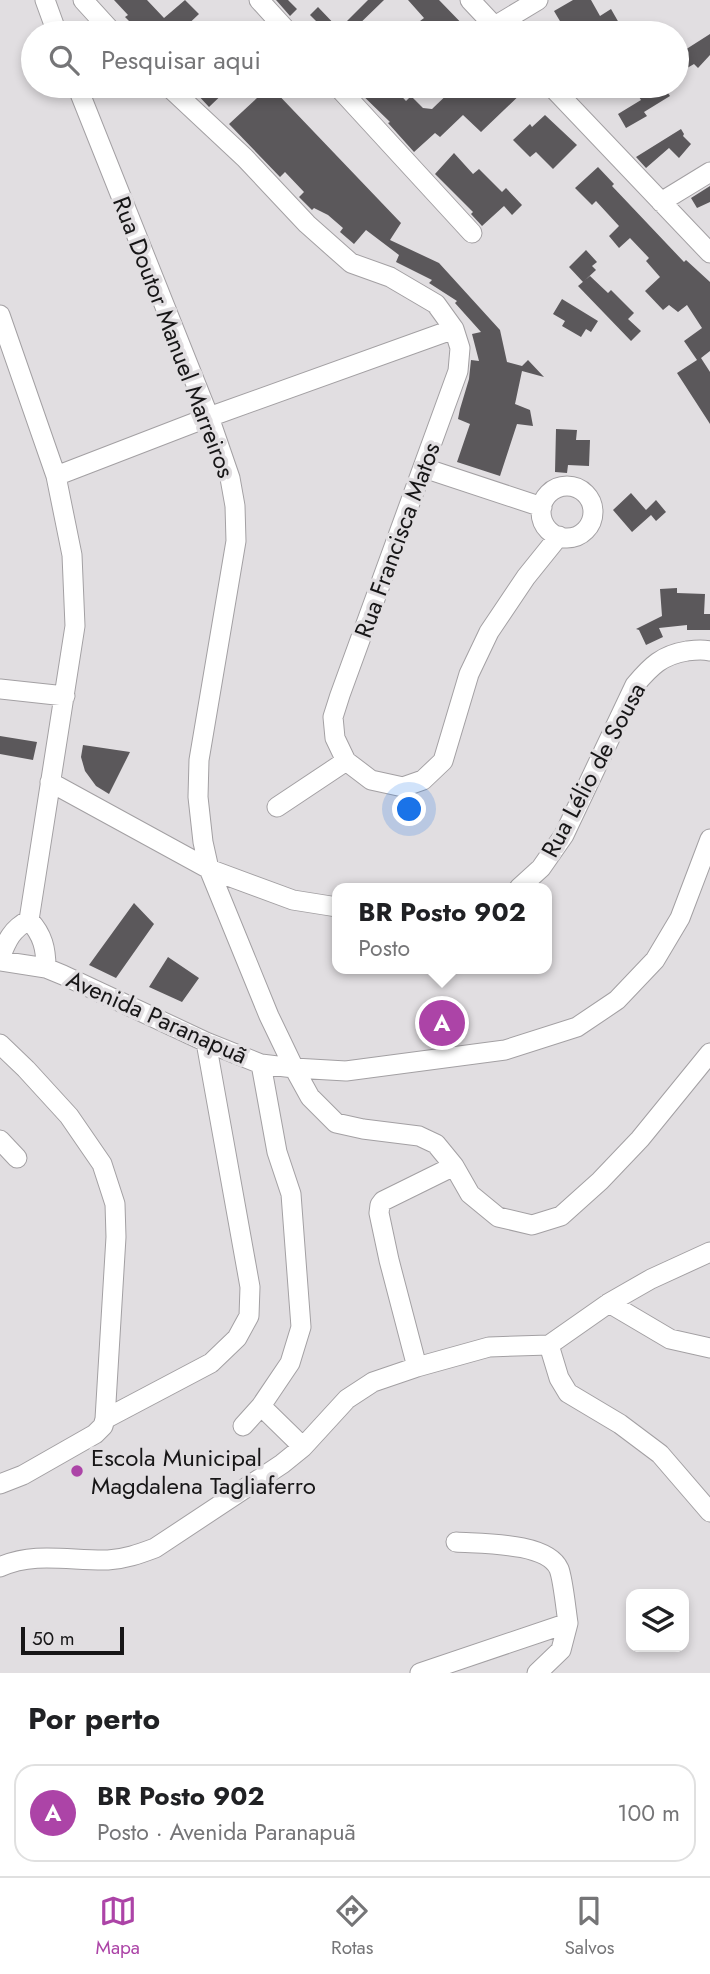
<!DOCTYPE html>
<html lang="pt">
<meta charset="utf-8">
<style>
:root{--surface:#fff;--page:#f6f6f6;--text:#202124;--muted:#757577;--line:#e0e0e0;--accent:#ac44a7}
body{margin:0;font-family:Jost,sans-serif;background:var(--page);color:var(--text)}
.controls{position:absolute;right:21px;bottom:21px;display:grid;overflow:hidden;border-radius:14px;box-shadow:0 4px 10px #0003}
.controls button{width:63px;height:63px;display:grid;place-items:center;padding:0;border:0;border-bottom:2px solid var(--line);background:var(--surface);color:var(--text);font:35px sans-serif}
.scale{position:absolute;left:21px;bottom:18px;width:103px;box-sizing:border-box;padding-left:7px;border:4px solid #171617;border-top:0;font-size:19px;line-height:24px;white-space:nowrap;color:#171617;-webkit-text-stroke:5px #e1dee1;paint-order:stroke}
.you{position:absolute;left:410px;top:810px;width:24px;height:24px;margin:-18px;border:5px solid #fff;border-radius:50%;background:#1a73e8;box-shadow:0 0 0 10px #1a73e833}
.badge{display:grid;place-items:center;width:46px;height:46px;border-radius:50%;background:var(--accent);color:#fff;font-size:23px;font-weight:700}
.pin{position:absolute;translate:-50% -50%;border:4px solid #fff;box-shadow:0 2px 7px #0006}
.popup{position:absolute;left:332px;top:883px;width:220px;height:91px;box-sizing:border-box;display:grid;place-content:center;border-radius:14px;background:var(--surface);filter:drop-shadow(0 2px 5px #0005);font-size:23px;white-space:nowrap;color:var(--muted)}
.popup b{font-size:26px;color:var(--text)}
.popup::after{content:'';position:absolute;left:50%;top:100%;margin-left:-14px;border:14px solid transparent;border-top-color:var(--surface)}
.list{margin:0;padding:0;list-style:none}
h2{display:flex;justify-content:space-between;align-items:center;height:91px;margin:0;padding:0 28px;font-size:30px}
h2 small{font-size:23px;font-weight:400;color:var(--muted)}
.list li{display:grid;grid-template-columns:46px 1fr auto;gap:21px;align-items:center;box-sizing:border-box;height:98px;margin:0 14px 14px;padding:0 14px;border:2px solid var(--line);border-radius:21px}
.list b{display:block;font-size:26px;white-space:nowrap}
.list p{margin:0;font-size:23px;white-space:nowrap;color:var(--muted)}
.list em{font-size:23px;font-style:normal;color:var(--muted)}
.icon{flex:none;width:38px;height:38px;fill:none;stroke:currentColor;stroke-width:2;stroke-linecap:round;stroke-linejoin:round}
.map{position:relative;flex:none;width:710px;height:1673px;overflow:hidden}
.search{position:absolute;background:var(--surface);box-shadow:0 4px 10px #0003;left:21px;right:21px;top:21px;height:77px;display:flex;align-items:center;gap:18px;box-sizing:border-box;padding:0 24px;border-radius:38px;color:var(--muted);font-size:26px}
.sheet{height:203px;background:var(--surface)}
nav{display:flex;justify-content:space-around;align-items:center;box-sizing:border-box;height:98px;border-top:2px solid var(--line);background:var(--surface);font-size:19px;color:var(--muted)}
nav a{display:grid;justify-items:center;gap:4px}
nav .on{color:var(--accent)}
.map>svg:first-child{display:block}
.building{fill:#5b585b}
.lines{fill:none;stroke-linecap:round;stroke-linejoin:round}
.minor-casing{stroke:#a3a0a3;stroke-width:21}
.minor{stroke:#fff;stroke-width:19}
.poi-dot{fill:#ac44a7;stroke:#e1dee1;stroke-width:2.5}
.labels{text-anchor:middle;dominant-baseline:central;stroke-width:7;stroke-linejoin:round;paint-order:stroke}
.street-label{font-size:24px;fill:#171617;stroke:#e1dee1}
.poi-label{font-size:24px;fill:#171617;stroke:#e1dee1;text-anchor:start}
</style>
<div class="map">
<svg width="710" height="1673" viewBox="0 0 710 1673">
<rect width="100%" height="100%" fill="#e1dee1"/>
<path class="building" d="M114,0H147L164,18L185,0L199,14L179,33H141L125,17L128,15Z
M276,0H288L297,9L290,16Z
M368,0H384L350,33H308L318,23L310,15L318,7L339,29Z
M408,0H439L471,33H432L420,21L424,18Z
M573,0H591L600,16L611,9L619,23L610,29L612,33H567L554,11Z
M710,34V55L698,68L694,64L677,74V55Z
M201,86H231L209,107L195,92Z
M270,86L401,223L390,240L439,263L500,330L507,362L522,366L528,360L544,377L522,371L515,404L530,410L533,426L517,424L500,476L457,462L470,424L458,419L460,409L469,379L471,360L479,361L472,334L481,332L455,303L457,301L429,283L432,280L396,262L399,255L366,230L354,244L340,232L343,228L328,215L314,208L312,210L299,197L304,192L285,172L280,177L229,124Z
M353,86H392L406,101L411,96L423,108L432,109L456,86H529L481,132L463,115L440,137L435,133L414,152L388,123L390,122Z
M658,86H663L670,96L644,112L647,116L626,128L618,114L641,100L639,97Z
M545,115L577,145L553,169L536,152L530,157L513,140L530,124L532,127Z
M681,129L684,134L683,136L691,144L679,158L669,148L646,168L636,157Z
M454,153L473,174L479,169L502,192L506,188L522,205L512,215L504,206L482,226L471,214L473,212L435,174Z
M598,167L614,184L612,186L684,262L686,260L710,282V351L701,358L710,372V424L677,373L697,360L684,341L702,328L687,305L678,312L669,305L663,310L645,291L660,277L646,261L649,258L630,238L619,248L609,236L619,226L596,201L592,205L575,188Z
M710,186V202L697,208L691,198Z
M586,250L597,262L592,266L596,270L583,282L569,267Z
M590,276L608,293L611,290L634,313L628,319L641,331L631,341L578,286Z
M562,299L598,321L591,332L586,329L581,337L562,326L565,321L553,314Z
M556,429L577,430L576,440H590L589,466L568,465L567,473L555,472Z
M631,493L646,510L656,500L666,512L656,521L651,515L632,532L613,510Z
M677,588V593L705,594L704,614H710V630H687V625L659,628L663,637L646,645L639,630L636,629L662,616L660,589Z
M0,736L37,742L33,760L0,754Z
M83,745L130,752L109,794L96,786L85,771L81,757Z
M134,903L154,924L116,978L89,965Z
M168,957L199,978L182,1002L149,987Z"/>
<g class="lines">
<g class="minor-casing">
<path id="minor" d="M45,0L57,33
M83,0L113,33
M259,0L289,33
M470,0L501,33
M495,26L538,0
M77,86L209,417L230,478L235,506L236,541L199,760L198,797L203,842L209,869L269,1016L294,1068L310,1097L336,1123L363,1129L419,1136L436,1144L454,1166L470,1194L498,1217L532,1225L561,1216L600,1181L640,1139L710,1053
M168,86L245,158L307,224L351,263L390,277L436,304L454,329L460,348L458,371L340,695L333,717L335,738L346,761L371,780L403,787L423,780L443,761L469,674L489,632L526,577L559,536
M337,86L472,233
M551,86L710,253
M661,202L710,172
M0,315L56,476L72,555L75,626L29,920
M424,468L542,507
M56,476L209,417L454,329
M541 512a26 26 0 1 1 52 0a26 26 0 1 1-52 0Z
M0,689L65,696
M50,782L209,869L293,900L337,907
M277,807L346,761
M519,888L541,868L564,835L635,685C651,666 662,655 687,651C695,650 702,649 710,651
M29,920C43,935 46,949 46,968
M0,958C7,940 12,929 29,920
M0,961L46,968L63,975L206,1042L261,1064L294,1068L346,1071L505,1050L577,1027L617,1000L655,960L680,918L710,839
M0,1044L26,1069L69,1116L102,1164L115,1204L116,1237L105,1419L103,1426L95,1434L23,1475L0,1484
M0,1140L17,1158
M609,1303L670,1339L710,1348
M549,1345L559,1378L568,1393L620,1424L660,1454L710,1512
M417,1367L389,1260L379,1213L380,1205L383,1201L454,1166
M261,1406L303,1447
M105,1419L211,1363L237,1338L249,1316L250,1287L206,1042
M243,1426L261,1406L290,1363L301,1327L291,1194L277,1152L261,1064
M456,1542C482,1544 547,1542 559,1569C563,1579 566,1610 568,1623
M0,1567C34,1551 71,1561 108,1560C125,1559 139,1554 155,1548L282,1464L303,1447L347,1399L373,1382L417,1367L489,1347L549,1345L609,1303L651,1279L710,1252
M420,1673L568,1623L561,1650L537,1673"/>
</g>
<use href="#minor" class="minor"/>
</g>
<circle class="poi-dot" cx="77" cy="1471" r="7"/>
<g class="labels">
<g class="street-label">
<text transform="translate(174 337) rotate(69)">Rua Doutor Manuel Marreiros</text>
<text transform="translate(397 540) rotate(-70)">Rua Francisca Matos</text>
<text transform="translate(593 770) rotate(-62)">Rua Lélio de Sousa</text>
<text transform="translate(157 1017) rotate(24)">Avenida Paranapuã</text>
</g>
<g class="poi-label">
<text x="91" y="1457">Escola Municipal<tspan x="91" dy="28">Magdalena Tagliaferro</tspan></text>
</g>
</g>
</svg>
<div class="controls">
<button><svg class="icon" aria-label="layers" viewBox="0 0 24 24"><path d="M12 4l9 5-9 5-9-5zM3 14l9 5 9-5"/></svg></button>
</div>
<div class="scale">50 m</div>
<div class="you"></div>
<div class="pin badge" style="left:442px;top:1023px">A</div>
<div class="popup"><b>BR Posto 902</b>Posto</div>
<div class="search"><svg class="icon" aria-label="search" viewBox="0 0 24 24"><circle cx="10" cy="10" r="6"/><path d="M15 15l6 6"/></svg>Pesquisar aqui</div>
</div>
<section class="sheet">
<h2>Por perto<small></small></h2>
<ul class="list">
<li><span class="badge">A</span><div><b>BR Posto 902</b><p>Posto · Avenida Paranapuã</p></div><em>100 m</em></li>
</ul>
</section>
<nav>
<a class="on"><svg class="icon" aria-label="map" viewBox="0 0 24 24"><path d="M3 6l6-2 6 2 6-2v14l-6 2-6-2-6 2zM9 4v14M15 6v14"/></svg>Mapa</a>
<a><svg class="icon" aria-label="directions" viewBox="0 0 24 24"><path d="M12 3l9 9-9 9-9-9zM9 14v-3h6M13 9l2 2-2 2"/></svg>Rotas</a>
<a><svg class="icon" aria-label="saved" viewBox="0 0 24 24"><path d="M7 4h10v16l-5-4-5 4z"/></svg>Salvos</a>
</nav>
